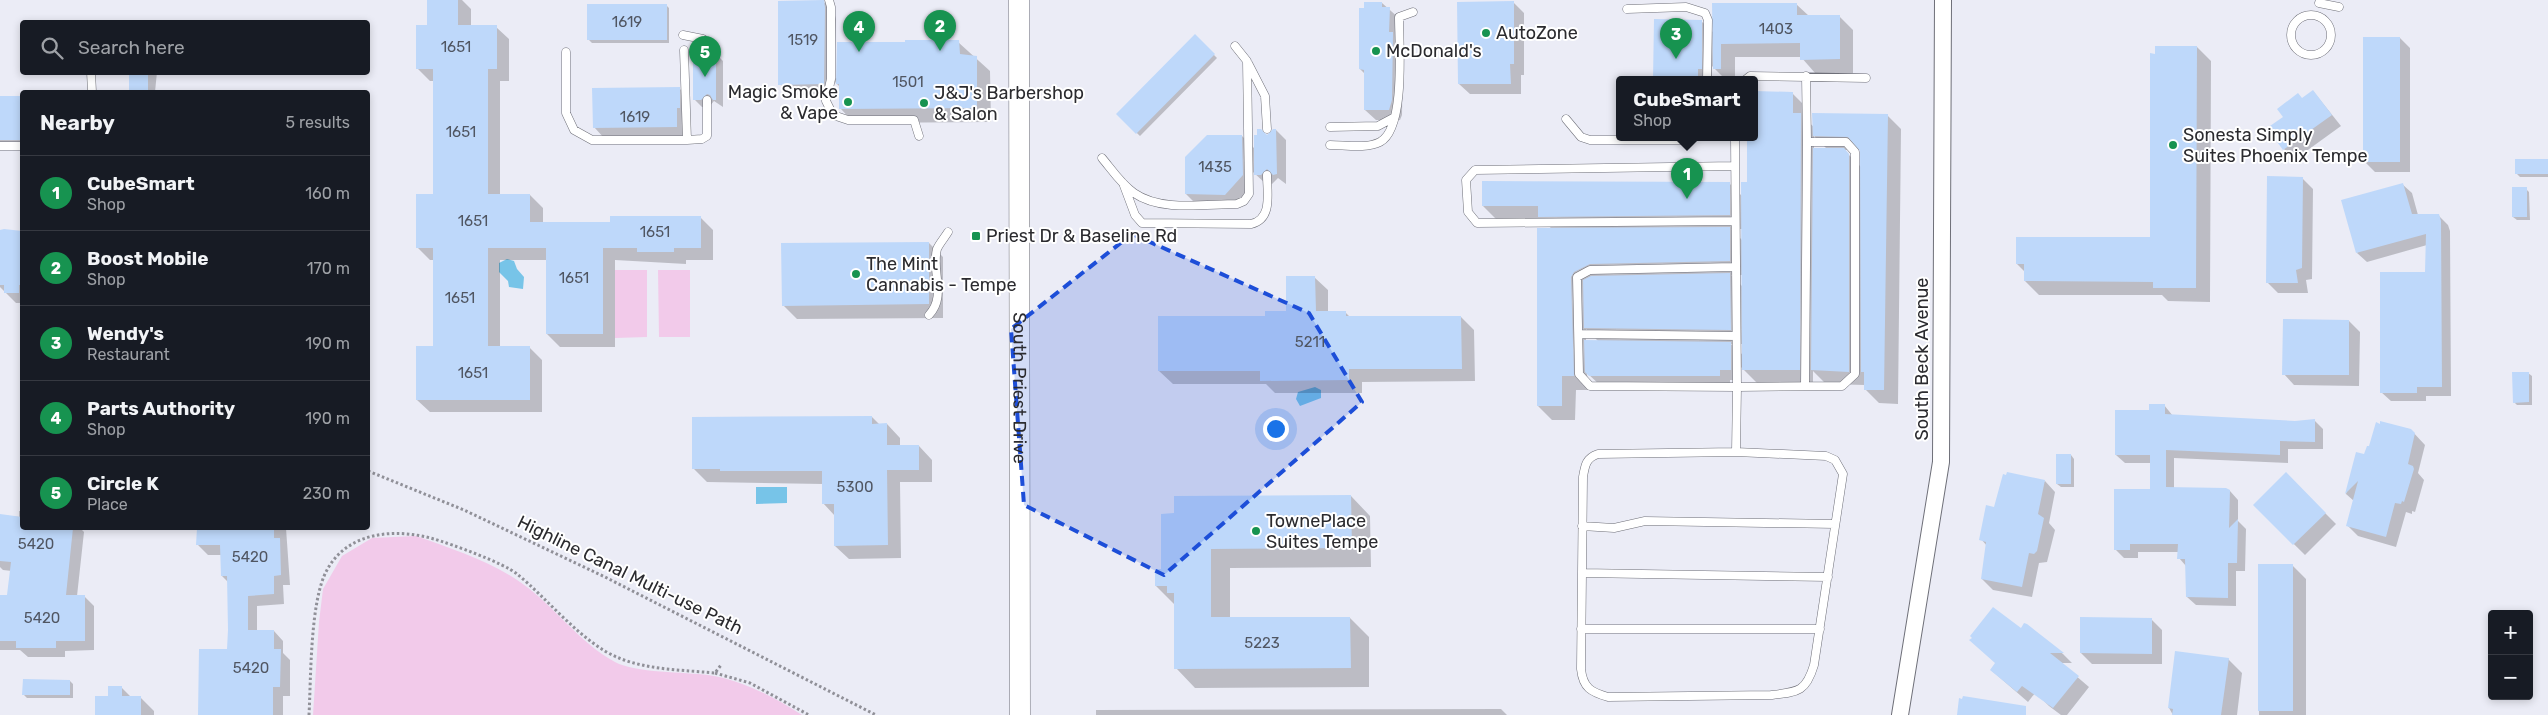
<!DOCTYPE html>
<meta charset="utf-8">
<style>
:root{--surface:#171b24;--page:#20242c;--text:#f1f3f6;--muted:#9ea1a6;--line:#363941;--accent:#179350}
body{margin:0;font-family:Rubik,sans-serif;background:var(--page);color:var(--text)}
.controls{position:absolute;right:15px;bottom:15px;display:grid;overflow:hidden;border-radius:5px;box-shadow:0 2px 8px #0003}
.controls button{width:45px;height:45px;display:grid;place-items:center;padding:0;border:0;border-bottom:1px solid var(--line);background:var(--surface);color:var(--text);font:25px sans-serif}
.you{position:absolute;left:1275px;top:428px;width:18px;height:18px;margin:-12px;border:4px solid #fff;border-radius:50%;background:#1a73e8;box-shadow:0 0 0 8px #1a73e833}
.badge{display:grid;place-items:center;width:32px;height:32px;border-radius:50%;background:var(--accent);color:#fff;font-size:16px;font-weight:700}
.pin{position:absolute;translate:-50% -41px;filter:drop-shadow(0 1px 2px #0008)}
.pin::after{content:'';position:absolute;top:26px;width:18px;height:15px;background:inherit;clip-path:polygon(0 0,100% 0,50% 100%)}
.popup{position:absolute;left:1616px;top:76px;width:142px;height:65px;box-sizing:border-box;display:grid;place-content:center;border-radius:5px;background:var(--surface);filter:drop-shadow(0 1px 4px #0005);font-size:16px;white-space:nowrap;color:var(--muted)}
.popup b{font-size:19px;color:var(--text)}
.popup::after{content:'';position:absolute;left:50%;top:100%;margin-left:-10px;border:10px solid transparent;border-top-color:var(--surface)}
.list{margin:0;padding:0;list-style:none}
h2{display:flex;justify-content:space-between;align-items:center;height:65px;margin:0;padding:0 20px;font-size:21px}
h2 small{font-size:16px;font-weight:400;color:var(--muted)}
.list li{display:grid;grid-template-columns:32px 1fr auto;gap:15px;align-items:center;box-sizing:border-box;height:75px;padding:0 20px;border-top:1px solid var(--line)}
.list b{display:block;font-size:19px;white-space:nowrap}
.list p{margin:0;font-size:16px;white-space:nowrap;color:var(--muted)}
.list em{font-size:16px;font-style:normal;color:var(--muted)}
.icon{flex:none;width:28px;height:28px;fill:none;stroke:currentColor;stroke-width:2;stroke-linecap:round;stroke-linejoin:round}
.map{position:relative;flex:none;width:2548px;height:715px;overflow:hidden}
.search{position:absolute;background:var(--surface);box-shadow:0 2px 8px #0003;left:20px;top:20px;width:350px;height:55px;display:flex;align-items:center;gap:12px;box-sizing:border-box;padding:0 18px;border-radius:5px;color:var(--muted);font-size:19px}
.panel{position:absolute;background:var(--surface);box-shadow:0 2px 8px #0003;left:20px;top:90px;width:350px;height:440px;border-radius:5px}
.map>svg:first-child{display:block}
.green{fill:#f2caea}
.water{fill:#77c4e8}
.shadow{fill:#0003;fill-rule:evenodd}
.building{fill:#bed8fa}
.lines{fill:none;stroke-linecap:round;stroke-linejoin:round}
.service-casing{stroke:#6e6f78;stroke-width:9}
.minor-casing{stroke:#6e6f78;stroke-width:18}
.tertiary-casing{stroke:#6e6f78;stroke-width:21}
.path{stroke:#909098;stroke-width:3;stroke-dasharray:2.5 2.5;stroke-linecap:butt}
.service{stroke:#fff;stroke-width:8}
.minor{stroke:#fff;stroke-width:16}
.tertiary{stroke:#fff;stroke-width:20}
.marked{fill:#1d4ed8;fill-opacity:0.2;stroke:#1d4ed8;stroke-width:4;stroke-dasharray:10 6;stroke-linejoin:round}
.poi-dot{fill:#179350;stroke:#fff;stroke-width:2}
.labels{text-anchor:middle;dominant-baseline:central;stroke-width:4;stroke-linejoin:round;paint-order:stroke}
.number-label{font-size:15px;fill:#505662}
.poi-label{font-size:18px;fill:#2b2b2f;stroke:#fff;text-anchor:start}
.street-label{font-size:18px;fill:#2b2b2f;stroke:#fff}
</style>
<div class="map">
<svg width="2548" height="715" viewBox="0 0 2548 715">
<rect width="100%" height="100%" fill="#ebecf6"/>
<path class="green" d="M615,270H647V337L615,338Z
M658,270H690V337H659Z
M416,536C450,548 490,561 520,582C554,605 578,642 615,662C635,673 685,672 708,675C742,680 774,697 802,715H313L319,622L323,589L342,556L372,538Z"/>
<path class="water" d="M507,259L514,261L517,269L524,277L523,289L509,287L508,281L499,272V263Z
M1315,387L1321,390V398L1300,406L1296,399L1298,392Z
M756,487H787V503L756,504Z"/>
<path class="shadow" d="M428,0H462L471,9V27H496L509,39V81H500V195H530L543,208V224H611L700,217L713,230V260H686V264L615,260V347H560L547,334V260H500V347H529L542,360V412H430L417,400L434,347V260H430L417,247L435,195V81H430L417,68L428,27Z
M823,1L834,12L836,19L834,79L958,42L990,71L991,122L854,123L841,109L840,87L834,81V95H790L780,84Z
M1513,2L1524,13V75H1521V94H1470L1459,84Z
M1382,3L1400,19L1403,44L1402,115L1400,120H1376L1365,110V74L1360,69L1366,9Z
M1796,4L1809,16H1839L1853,30V73H1815L1801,57H1735V80H1726L1712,66V79L1708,80H1654L1655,20L1701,21L1714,33Z
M666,5L669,8V43H592L589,40Z
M1195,36L1217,58L1140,136L1117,114Z
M2400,38L2410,48V172H2375L2364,161Z
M2197,47L2211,61L2210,302L2168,301L2162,295H2039L2025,281V272L2017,264L2151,238Z
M716,54L723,61V107L714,101L709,107H702L695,100L706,60Z
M130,72H157L155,92H130Z
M679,88L690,99V118H687V137L604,138L594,127Z
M2313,91L2341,126L2294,160L2284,149V118Z
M1792,93L1806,107V120L1814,127L1887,115L1901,129L1898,404L1879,403L1865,389V385L1826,384L1813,371V384H1758L1741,367V380H1730V386H1601L1587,373L1588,390H1576L1575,420H1552L1538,406L1552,229L1542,220H1497L1483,206L1729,183L1742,196L1749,183V138H1754ZM1814,136L1827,149H1814ZM1844,150H1862V168ZM1731,229H1743V241ZM1731,275H1743V287ZM1586,329L1598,341H1586ZM1731,344H1744V356Z
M22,97V150H7L0,145V98Z
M1276,130L1286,140V184L1278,178L1272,184H1266L1253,172V186L1236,205H1197L1186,194L1242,136L1255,149Z
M2548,160V177H2520L2517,174Z
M2302,178L2313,189L2312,279L2306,280L2308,293H2278L2267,282Z
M2402,184L2412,193L2418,215H2438L2448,225L2450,231L2451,396H2426V401H2391L2381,392L2427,273V245L2367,262L2357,253Z
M2526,189L2529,192L2530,220H2517L2513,217Z
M0,232H22V303H16L0,287Z
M929,243L943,257V318L797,319L783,305Z
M1314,277L1328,290V312H1345L1350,317H1461L1474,330L1475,381L1362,382V393H1275L1266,384H1173L1159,371L1266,317L1288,313Z
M2349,321L2360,332L2359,386L2294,385L2284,374Z
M2528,373L2532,376V405H2517L2514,402Z
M2164,405L2173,416L2295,422L2314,420L2323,429V449H2288V463L2174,458V488L2230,491L2238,500V521L2246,529L2245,571H2236V606L2196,605L2187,597L2186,566L2179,558V552H2138V558H2124L2115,549L2151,490V463H2125L2116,455L2151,412Z
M872,417L880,425L887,424L900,438V446H919L932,460V482H900L901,558L849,559L835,546V516L823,503V484L707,482L694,469Z
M2411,430L2425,445L2418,473L2424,480L2415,512L2412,511V514L2406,512L2396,547L2358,536L2347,525L2354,501L2346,494L2357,454L2365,456Z
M2071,455L2074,459V487H2061L2057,484Z
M2286,474L2336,524L2305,555L2254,505Z
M2045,481L2055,492L2049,523L2055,530L2047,562L2039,563L2032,597L1993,590L1982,579L1987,546L1981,539Z
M1351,496L1370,516L1371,567L1230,568V618H1350L1369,637V687L1195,688L1176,668L1175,605L1156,586L1163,570L1162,515Z
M19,511H22V528H80L84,532L77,596H84L94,606V650L65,651V657H28L20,650H0V596H8L12,571L3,570L0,567V515L19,517Z
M198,528H286L290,585H283L284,604L257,606V631H274L283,641V653L290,660V696H283V715H199L228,650V582L222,576V555H208L198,545Z
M2259,565H2292L2306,579V715H2259Z
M2151,619L2162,630V664H2092L2081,653Z
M2027,625L2063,654L2072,663H2061L2089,687L2067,715H2061L2049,706L2038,695L2039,688L2028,702L1991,670Z
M2228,659L2242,673L2237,715H2173L2169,708Z
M70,681L73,684V698H27L24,695Z
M122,688L131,697H140L154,711V715H96L109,697Z
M1501,709L1507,715H1096V710Z"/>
<path class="building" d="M427,0H458V25H497V69H488V194H530V222H610V216H701V248H674V252H637V248H603V334H546V248H488V346H530V400H416V346H433V248H416V194H433V69H416V25H427Z
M824,0L825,8L824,84L778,85V1Z
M1514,1V64H1510L1511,84H1458L1457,2Z
M1364,2H1382V7H1390L1389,32H1393L1392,100L1389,110H1364V70L1359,69V8H1364Z
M1712,3H1797V15H1840V59L1800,60V43L1721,44V69H1713Z
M587,4H667V40H587Z
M1654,19L1702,20V69H1698V80H1653Z
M1195,34L1215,54L1136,134L1116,114Z
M2363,37H2400V162H2363Z
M905,40H959L960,54L977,56V108L839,109V84H836L837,42H905Z
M2155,46H2197L2196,288H2153V282L2024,281V264H2016V237H2150V53L2155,54Z
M693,53H701L706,59L711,57L712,53H716V100H713L710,95L707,94L701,100H693Z
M129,72H148V92H129Z
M680,87V108H677V127L593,128L592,88Z
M2313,90L2332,115L2283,150L2267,128L2283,117L2277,109L2298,93L2302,98Z
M1754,91L1793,92V113H1801L1800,370H1742L1741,182H1747V138H1754Z
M0,96H22V140H0Z
M1812,113L1888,114L1884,390H1864V372H1861L1860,151L1848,137L1813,136Z
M1257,129H1261L1267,135L1273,129H1276L1277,174L1273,175L1267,169L1261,175H1254V135H1257Z
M1207,135H1242L1243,175L1225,195L1185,194V157Z
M1813,148H1844L1849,154V372L1811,370Z
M2515,159H2548V174H2515Z
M2267,176L2303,177L2302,268L2296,270L2298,283H2266Z
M1482,181L1730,182V215L1538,217V206H1482Z
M2403,183L2412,214H2439L2441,221L2442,387H2417V393H2380V272H2425L2426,234L2356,253L2341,200Z
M2512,187H2527V217H2512Z
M1730,227V261L1590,264L1574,272L1571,277L1574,376H1562V406H1537V228Z
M4,229L22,231V285H19V293H4V285H0V230Z
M929,242V304L782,306L781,243Z
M1730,273L1731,330L1584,328L1583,280L1591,276Z
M1286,276H1315L1316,311H1346V316H1461L1462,369H1349V380L1260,381V371H1158V316H1265V311H1286Z
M2283,319L2349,320V375H2282Z
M1584,340L1731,342V370H1720V376H1589L1585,372Z
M2512,372H2529V402L2513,403Z
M2149,404H2165V414L2295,421L2315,419V442L2280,441V455L2166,450V487L2226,488L2230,490L2229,528L2238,519L2237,563H2228V598L2186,597L2185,559H2177L2178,544H2130V550H2114V489H2150V455H2115V410H2149Z
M872,416V424L887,423V445H919V470H887L888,545L834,546V504H822V471H720V469H692V417Z
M2380,421L2411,429L2415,433L2408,464L2413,466L2414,469L2404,502L2402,501L2401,504L2395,503L2386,537L2346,526L2358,481L2345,494L2356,452L2364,454L2367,446H2369L2376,422L2380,424Z
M2056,454H2071V484H2056Z
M2007,472L2045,480L2038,514L2044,518L2037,551L2034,554L2029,553L2022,587L1981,579L1986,542L1979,540L1986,505L1994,507L2003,474L2006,475Z
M2286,472L2326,513L2293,545L2253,505Z
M1351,495L1352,548L1211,549V617H1350L1351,668L1174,669V593H1167V586H1155V569H1161V514L1174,513V496Z
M0,514L22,517V528H73L66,595H85V641H56V648H16V641H0V595H7L11,562L0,561Z
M197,528H274V538H280L281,575L274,576V594L248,596V630H274V649H281L280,687H273V715H198L199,649H227L228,630L227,576H221L220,545H196Z
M2258,564H2293V711H2258Z
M1993,607L2021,628L2024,623L2027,624L2064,653H2050L2079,676L2053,708L2022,686L2017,692L1990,670L1995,663L1969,640L1972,638L1970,636Z
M2080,617L2152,618V654L2080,653Z
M2175,651L2229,658L2221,715H2172L2173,709L2168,708Z
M23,679L70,680V695H22Z
M108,686H122V696H141V715H95V696H108Z
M1963,696L2026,706V715H1957L1959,698L1962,699Z"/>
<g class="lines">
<g class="service-casing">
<path id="service" d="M829,0L831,7V79L826,101L833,115L848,120H914L919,136
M2319,3L2339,7
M1627,9L1686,7L1705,13L1708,20L1707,80
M2291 35a20 20 0 1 1 40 0a20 20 0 1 1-40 0Z
M683,35L703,39L707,53
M566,52V113L574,130L592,140H687L684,50
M1248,63L1265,96L1267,129
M91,72L92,92
M1745,80L1750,76L1866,78
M1566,119L1581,137L1590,140H1688L1693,138
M1330,127L1378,126L1393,118
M1735,138L1737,387L1842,386L1855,374V152L1846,142H1807L1806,76
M687,140L702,139L707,136V100
M1330,145C1345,145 1366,149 1380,142C1406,128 1399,44 1399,17L1413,12
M0,146H22
M1102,158C1112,170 1121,184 1134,193C1161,212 1205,204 1237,204L1244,201L1249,194L1247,61L1235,46
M1123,183L1135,215L1142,223L1251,224C1273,219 1267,193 1267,175
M1734,221L1477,223L1468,212L1466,180L1475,170L1735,166
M1734,267L1590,270L1577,277L1579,374L1590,386L1737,387L1736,452
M929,315C947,296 931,272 937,249C939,244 945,237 948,232
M1579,334L1736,336
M1805,386L1807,142
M1736,452L1826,456L1835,460L1843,474L1814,665C1806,692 1798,692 1771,695L1608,697C1591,692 1583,688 1581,669L1583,477C1585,465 1586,458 1598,454Z
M1582,526L1614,528L1645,521L1835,524
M1582,573L1828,577
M1581,629H1820"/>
</g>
<g class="minor-casing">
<path id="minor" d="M1900,715L1941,462L1943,0"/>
</g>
<g class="tertiary-casing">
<g id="tertiary">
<path id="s1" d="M1019,0L1020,715"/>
</g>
</g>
<path class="path" d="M368,471L464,510L605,577L876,715
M715,673L750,683L809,715
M309,715C311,678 310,600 327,570C348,531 396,528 434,539C451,544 504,563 517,574C547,598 583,644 619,658C648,670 684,670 715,673L721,665"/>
<use href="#service" class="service"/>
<use href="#minor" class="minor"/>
<use href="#tertiary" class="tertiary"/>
</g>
<path class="marked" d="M1132,234L1309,313L1362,402L1164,575L1024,505L1011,329Z"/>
<g class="poi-dot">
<circle cx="1486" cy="33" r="5"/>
<circle cx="1376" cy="51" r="5"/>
<circle cx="848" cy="102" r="5"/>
<circle cx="924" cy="103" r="5"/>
<circle cx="2173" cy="145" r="5"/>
<rect x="971" y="231" width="10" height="10" rx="2.5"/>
<circle cx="856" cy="274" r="5"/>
<circle cx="1256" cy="531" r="5"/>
</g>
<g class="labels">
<g class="number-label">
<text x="627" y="22">1619</text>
<text x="1776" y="29">1403</text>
<text x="803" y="40">1519</text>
<text x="456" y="47">1651</text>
<text x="908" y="82">1501</text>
<text x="635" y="117">1619</text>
<text x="461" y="132">1651</text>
<text x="1215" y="167">1435</text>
<text x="473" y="221">1651</text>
<text x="655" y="232">1651</text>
<text x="574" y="278">1651</text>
<text x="460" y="298">1651</text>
<text x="1310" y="342">5211</text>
<text x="473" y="373">1651</text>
<text x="855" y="487">5300</text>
<text x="36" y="544">5420</text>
<text x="250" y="557">5420</text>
<text x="42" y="618">5420</text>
<text x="1262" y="643">5223</text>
<text x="251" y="668">5420</text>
</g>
<g class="poi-label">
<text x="1496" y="33">AutoZone</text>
<text x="1386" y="51">McDonald's</text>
<text x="838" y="92" text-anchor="end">Magic Smoke<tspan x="838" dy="21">&amp; Vape</tspan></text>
<text x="934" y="93">J&amp;J's Barbershop<tspan x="934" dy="21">&amp; Salon</tspan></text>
<text x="2183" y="135">Sonesta Simply<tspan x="2183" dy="21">Suites Phoenix Tempe</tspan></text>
<text x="986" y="236">Priest Dr &amp; Baseline Rd</text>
<text x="866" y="264">The Mint<tspan x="866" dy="21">Cannabis - Tempe</tspan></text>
<text x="1266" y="521">TownePlace<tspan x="1266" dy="21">Suites Tempe</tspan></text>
</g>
<g class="street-label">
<text transform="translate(1922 359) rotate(-90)">South Beck Avenue</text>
<text stroke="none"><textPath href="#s1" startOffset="388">South Priest Drive</textPath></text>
<text transform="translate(630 575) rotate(26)">Highline Canal Multi-use Path</text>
</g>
</g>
</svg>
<div class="controls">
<button>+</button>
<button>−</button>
</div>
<div class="you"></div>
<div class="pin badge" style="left:1687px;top:199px">1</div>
<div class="popup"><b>CubeSmart</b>Shop</div>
<div class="pin badge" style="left:940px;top:51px">2</div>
<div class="pin badge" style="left:1676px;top:59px">3</div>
<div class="pin badge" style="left:859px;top:52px">4</div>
<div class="pin badge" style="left:705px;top:77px">5</div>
<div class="search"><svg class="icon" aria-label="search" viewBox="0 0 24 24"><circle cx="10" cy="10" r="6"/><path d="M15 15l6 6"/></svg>Search here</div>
<section class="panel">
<h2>Nearby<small>5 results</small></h2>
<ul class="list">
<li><span class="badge">1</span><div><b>CubeSmart</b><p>Shop</p></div><em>160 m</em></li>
<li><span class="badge">2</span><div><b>Boost Mobile</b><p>Shop</p></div><em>170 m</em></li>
<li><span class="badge">3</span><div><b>Wendy's</b><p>Restaurant</p></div><em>190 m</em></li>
<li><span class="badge">4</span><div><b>Parts Authority</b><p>Shop</p></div><em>190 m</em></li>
<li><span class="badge">5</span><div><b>Circle K</b><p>Place</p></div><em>230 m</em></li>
</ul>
</section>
</div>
